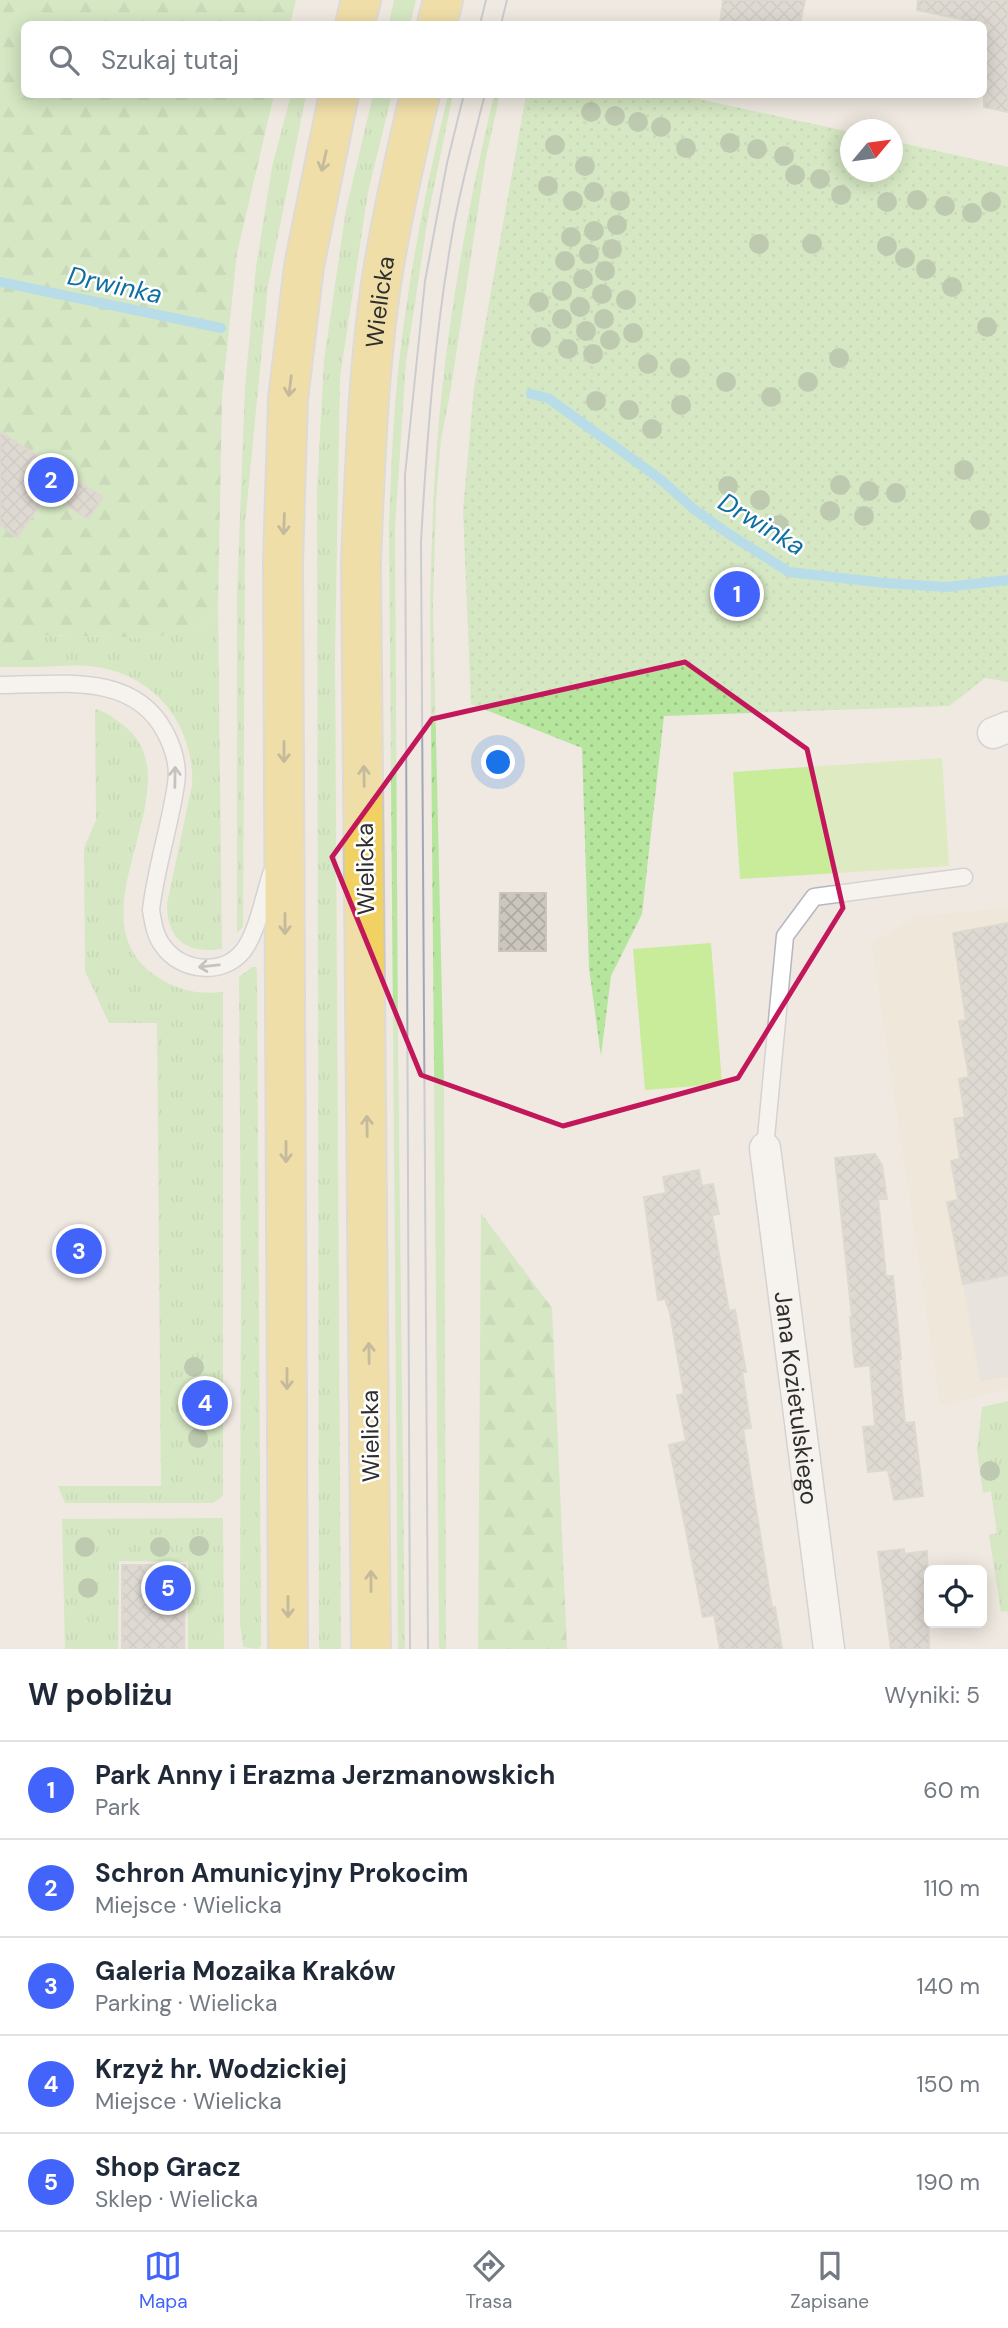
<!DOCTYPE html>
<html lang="pl">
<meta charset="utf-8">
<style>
:root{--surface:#fff;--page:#f6f6f7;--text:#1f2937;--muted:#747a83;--line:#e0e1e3;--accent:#4264fb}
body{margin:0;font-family:"DM Sans",sans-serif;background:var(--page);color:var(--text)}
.controls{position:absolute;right:21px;bottom:21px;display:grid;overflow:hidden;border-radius:10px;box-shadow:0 4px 18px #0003}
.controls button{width:63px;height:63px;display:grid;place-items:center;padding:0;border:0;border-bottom:2px solid var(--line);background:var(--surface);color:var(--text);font:35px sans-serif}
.compass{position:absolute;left:840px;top:119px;width:63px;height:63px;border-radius:50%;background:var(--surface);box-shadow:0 4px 18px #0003;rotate:61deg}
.you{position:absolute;left:499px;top:763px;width:24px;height:24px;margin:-18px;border:5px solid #fff;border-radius:50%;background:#1a73e8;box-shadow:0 0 0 10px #1a73e833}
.badge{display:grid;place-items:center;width:46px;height:46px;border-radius:50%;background:var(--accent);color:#fff;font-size:23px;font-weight:700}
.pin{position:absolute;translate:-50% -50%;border:4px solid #fff;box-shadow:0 2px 7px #0006}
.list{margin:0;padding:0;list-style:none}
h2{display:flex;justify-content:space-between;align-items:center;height:91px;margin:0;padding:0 28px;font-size:30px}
h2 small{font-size:23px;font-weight:400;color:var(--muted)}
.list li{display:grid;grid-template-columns:46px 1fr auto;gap:21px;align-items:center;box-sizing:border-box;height:98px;padding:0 28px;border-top:2px solid var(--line)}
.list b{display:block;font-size:26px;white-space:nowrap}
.list p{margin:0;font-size:23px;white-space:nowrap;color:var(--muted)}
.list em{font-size:23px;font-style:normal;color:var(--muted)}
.icon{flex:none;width:38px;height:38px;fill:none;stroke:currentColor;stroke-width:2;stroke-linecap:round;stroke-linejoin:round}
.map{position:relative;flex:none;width:1008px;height:1649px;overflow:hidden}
.search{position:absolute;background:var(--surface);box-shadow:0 4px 18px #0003;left:21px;right:21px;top:21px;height:77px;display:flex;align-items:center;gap:18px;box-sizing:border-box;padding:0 24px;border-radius:10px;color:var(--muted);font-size:26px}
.sheet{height:581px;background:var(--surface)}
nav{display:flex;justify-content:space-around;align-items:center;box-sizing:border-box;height:98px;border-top:2px solid var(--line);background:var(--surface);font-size:19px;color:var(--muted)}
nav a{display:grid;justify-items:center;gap:4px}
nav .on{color:var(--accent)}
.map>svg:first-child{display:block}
.education{fill:#f0e6d1}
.grass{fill:url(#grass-tufts)}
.forest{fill:url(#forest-firs)}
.park{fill:url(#park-dots)}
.pitch{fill:#c9ec9a}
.plaza{fill:#dfdcd8}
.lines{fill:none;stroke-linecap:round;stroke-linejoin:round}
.stream{stroke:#75cff0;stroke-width:10}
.building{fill:url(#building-cross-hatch);stroke:#cbc5ba;stroke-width:2}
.service-casing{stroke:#b4b7c1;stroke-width:19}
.minor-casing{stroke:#b4b7c1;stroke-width:33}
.primary-casing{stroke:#c9c9c9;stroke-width:42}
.service{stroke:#fff;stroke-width:16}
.minor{stroke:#fff;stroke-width:30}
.primary{stroke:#f2d163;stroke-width:38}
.tram{stroke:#a3a6b8;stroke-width:2}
.tree{fill:#84a574}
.oneway{stroke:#908048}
.oneway2{stroke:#969696}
.marked{fill:none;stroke:#c2185b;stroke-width:5;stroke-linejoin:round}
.labels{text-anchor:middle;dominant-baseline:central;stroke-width:5;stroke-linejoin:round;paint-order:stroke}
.street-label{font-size:24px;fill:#2e2e2e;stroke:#fff}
.water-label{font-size:26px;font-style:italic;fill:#0d6fa3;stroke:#fff}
</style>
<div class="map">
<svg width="1008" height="1649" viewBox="0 0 1008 1649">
<defs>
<pattern id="grass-tufts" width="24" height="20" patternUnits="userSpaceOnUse" patternTransform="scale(1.75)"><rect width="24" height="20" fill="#b6e59e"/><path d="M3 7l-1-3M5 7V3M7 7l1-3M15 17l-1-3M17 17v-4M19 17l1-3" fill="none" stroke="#9dc588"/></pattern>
<pattern id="forest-firs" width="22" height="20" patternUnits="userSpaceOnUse" patternTransform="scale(1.75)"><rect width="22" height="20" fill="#b6e59e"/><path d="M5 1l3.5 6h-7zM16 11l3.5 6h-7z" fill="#9dc588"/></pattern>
<pattern id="park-dots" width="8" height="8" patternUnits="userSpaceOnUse" patternTransform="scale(1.75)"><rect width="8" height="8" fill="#b6e59e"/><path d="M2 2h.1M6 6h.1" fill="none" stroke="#9dc588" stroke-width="1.8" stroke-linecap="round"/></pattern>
<pattern id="building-cross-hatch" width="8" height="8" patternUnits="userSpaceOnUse" patternTransform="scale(1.75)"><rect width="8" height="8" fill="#cbc7bf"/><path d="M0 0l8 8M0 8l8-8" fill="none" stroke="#afaba4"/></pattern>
</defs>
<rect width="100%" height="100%" fill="#efe9e1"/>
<path class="education" d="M1008,907V1390L940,1405L871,942L916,917Z"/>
<path class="grass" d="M394,0H416L410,24H389Z
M392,94L368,192L340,377L335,655L341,1649H319L317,490L324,360L346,210L373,95Z
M453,94L429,211L406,362L395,528L398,1044L405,1649H398L389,528C391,473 393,417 399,363C409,273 427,182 448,95Z
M500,94L486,157L451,388L441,440L436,500L433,607L444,1086L446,1649H439L430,604C432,532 434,461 442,390C453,290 471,192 494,95Z
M291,95H306L268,286L245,524L243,927L237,933V594L245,387L256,267L272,167Z
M218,609L222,949C187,954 167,940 167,904L192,785C195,730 159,679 103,668C82,664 60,666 39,667V635L152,638L203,626Z
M95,709C107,712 114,718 123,725C199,783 69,912 153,974C176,990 196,995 223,992V1496L213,1503H65L58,1486H161L157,1023H109L85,971L84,848L96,820Z
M252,967H256L257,971L261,1646L258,1649L243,1647L240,1624L241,1277L239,977Z
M1008,1401V1615L1007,1611L1001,1612L989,1535L997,1533L991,1491L983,1493L977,1450L982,1407Z
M223,1518L224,1649H188V1562L119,1561L118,1649H65L62,1519Z"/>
<path class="forest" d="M0,0H296L290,24H24V94L274,95L237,253L222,396L218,609L203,626L152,638L40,635L39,667H0Z
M481,1213L552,1308L567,1649H478Z"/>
<path class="park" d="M526,95H680L850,132V172H892L893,141L1008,167V682L985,678L949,706L664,716L642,914L611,976L601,1056L589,968L582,748L471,704L463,510L474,387Z"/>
<path class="pitch" d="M942,758L949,866L740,879L733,772Z
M711,943L722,1084L645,1090L633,949Z"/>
<path class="plaza" d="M1008,1275V1376L980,1382L963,1284Z"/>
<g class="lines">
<path class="stream" d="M0,282L221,328
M531,394L548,398L660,479L695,510L729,534L789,572L885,583L946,587L1008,580"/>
</g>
<path class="building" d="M723,0H805L800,24H720Z
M918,0H1008V112L984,107V70L987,71L984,69V24L917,10Z
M0,432L103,497L88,519L48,494L17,537L0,525Z
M500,893H546V951H499Z
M1008,923V1275L963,1284L947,1202L958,1200L951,1161L960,1159L954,1119L965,1117L959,1079L969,1077L959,1021L966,1020L953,933Z
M875,1154L882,1165L887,1199H878L886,1276H893L901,1359H899L905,1423L914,1422L923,1496L894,1500L888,1470L868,1472L863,1427L875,1426L870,1365L855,1367L850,1317H852L835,1158Z
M699,1170L702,1186L713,1184L719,1214L712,1215L729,1311L735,1310L746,1372H742L751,1428L743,1429L772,1607H775L782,1649H720L714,1615L703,1617L669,1445L686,1441L677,1395L684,1394L670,1313L665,1299L658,1300L644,1197L666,1193L663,1177Z
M904,1549V1554L927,1551L929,1649H891L878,1552Z
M122,1565H185L184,1649H122Z"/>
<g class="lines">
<g class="service-casing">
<path id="service" d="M0,685C58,685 133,671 165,732C173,747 179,766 176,784C170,826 156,867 151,910C153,922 155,936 163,946C181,972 223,976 243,951C257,933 264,896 271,874
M765,1148L785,936L814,897L964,877"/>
</g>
<g class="minor-casing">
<g id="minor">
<path d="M993,733L1008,727"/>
<path id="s1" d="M765,1148L829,1649"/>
</g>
</g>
<g class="primary-casing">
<g id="primary">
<path d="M355,24L361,0"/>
<path d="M437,24L443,0"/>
<path d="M288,1649L283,561L288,399L304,266L339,94"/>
<path id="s2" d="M371,1649L361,562C365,465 368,367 383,271C393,212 406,153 420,94"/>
</g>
</g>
<use href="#service" class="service"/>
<use href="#minor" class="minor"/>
<use href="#primary" class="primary"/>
<path class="tram" d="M480,24L486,0
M501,24L507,0
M410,1649L405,475L425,281L447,163L464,94
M428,1649L421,542C427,435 435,330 454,224C462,181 474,138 485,94"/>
</g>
<g class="tree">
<circle cx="591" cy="112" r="10"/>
<circle cx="615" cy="116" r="10"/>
<circle cx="638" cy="122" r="10"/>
<circle cx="661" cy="127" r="10"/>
<circle cx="730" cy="143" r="10"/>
<circle cx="555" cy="145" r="10"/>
<circle cx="686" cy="148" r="10"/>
<circle cx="757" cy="149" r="10"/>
<circle cx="784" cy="156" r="10"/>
<circle cx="585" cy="166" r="10"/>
<circle cx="795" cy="175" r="10"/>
<circle cx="820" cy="179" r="10"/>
<circle cx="548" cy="186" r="10"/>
<circle cx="594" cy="192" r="10"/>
<circle cx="841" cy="195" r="10"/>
<circle cx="917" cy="200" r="10"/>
<circle cx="573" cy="201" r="10"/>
<circle cx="620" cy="201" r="10"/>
<circle cx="887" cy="202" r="10"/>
<circle cx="991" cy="202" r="10"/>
<circle cx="945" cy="206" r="10"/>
<circle cx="972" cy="213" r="10"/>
<circle cx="617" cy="225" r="10"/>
<circle cx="594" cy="231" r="10"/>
<circle cx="571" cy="237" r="10"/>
<circle cx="759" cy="244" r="10"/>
<circle cx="812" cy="244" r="10"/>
<circle cx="887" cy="246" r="10"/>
<circle cx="612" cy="249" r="10"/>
<circle cx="589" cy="254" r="10"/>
<circle cx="905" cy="258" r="10"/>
<circle cx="565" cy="261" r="10"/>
<circle cx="926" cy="269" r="10"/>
<circle cx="605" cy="271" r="10"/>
<circle cx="583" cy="279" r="10"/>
<circle cx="952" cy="287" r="10"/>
<circle cx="562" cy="291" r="10"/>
<circle cx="602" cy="294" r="10"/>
<circle cx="626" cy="300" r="10"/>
<circle cx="539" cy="302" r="10"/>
<circle cx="580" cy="307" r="10"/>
<circle cx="562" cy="319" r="10"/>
<circle cx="604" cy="319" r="10"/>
<circle cx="987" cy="327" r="10"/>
<circle cx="586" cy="331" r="10"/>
<circle cx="633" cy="333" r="10"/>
<circle cx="541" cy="337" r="10"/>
<circle cx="610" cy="340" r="10"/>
<circle cx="568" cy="349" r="10"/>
<circle cx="593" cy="354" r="10"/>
<circle cx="839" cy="358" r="10"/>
<circle cx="648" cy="364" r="10"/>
<circle cx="680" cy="368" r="10"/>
<circle cx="726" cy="382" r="10"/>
<circle cx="808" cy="382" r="10"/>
<circle cx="771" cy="397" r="10"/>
<circle cx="596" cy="401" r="10"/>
<circle cx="681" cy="405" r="10"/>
<circle cx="629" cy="410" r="10"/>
<circle cx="652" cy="429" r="10"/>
<circle cx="964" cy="470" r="10"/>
<circle cx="840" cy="485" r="10"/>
<circle cx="728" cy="486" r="10"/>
<circle cx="869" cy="491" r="10"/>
<circle cx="896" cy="493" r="10"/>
<circle cx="760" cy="500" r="10"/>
<circle cx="830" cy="511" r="10"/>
<circle cx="864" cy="516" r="10"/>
<circle cx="980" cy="520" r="10"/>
<circle cx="779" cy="525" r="10"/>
<circle cx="194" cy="1367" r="10"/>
<circle cx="198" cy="1413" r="10"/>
<circle cx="198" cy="1438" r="10"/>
<circle cx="990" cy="1471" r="10"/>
<circle cx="199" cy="1546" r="10"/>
<circle cx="85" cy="1547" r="10"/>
<circle cx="160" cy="1547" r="10"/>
<circle cx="88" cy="1588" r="10"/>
</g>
<defs><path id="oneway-shaft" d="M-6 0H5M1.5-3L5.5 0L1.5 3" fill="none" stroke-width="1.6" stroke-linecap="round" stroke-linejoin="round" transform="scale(1.75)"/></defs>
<g class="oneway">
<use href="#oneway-shaft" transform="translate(324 161) rotate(103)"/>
<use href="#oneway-shaft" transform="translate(290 386) rotate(97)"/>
<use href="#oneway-shaft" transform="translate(284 524) rotate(92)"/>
<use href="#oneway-shaft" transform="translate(284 752) rotate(90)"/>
<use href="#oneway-shaft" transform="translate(364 776) rotate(-91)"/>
<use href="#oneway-shaft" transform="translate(285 924) rotate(90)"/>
<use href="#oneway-shaft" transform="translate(367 1126) rotate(-91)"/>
<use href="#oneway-shaft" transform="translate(286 1152) rotate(90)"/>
<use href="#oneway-shaft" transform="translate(369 1353) rotate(-91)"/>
<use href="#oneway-shaft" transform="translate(287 1379) rotate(90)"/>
<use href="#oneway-shaft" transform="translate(371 1581) rotate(-90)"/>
<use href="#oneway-shaft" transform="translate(288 1607) rotate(90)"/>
</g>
<g class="oneway2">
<use href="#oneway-shaft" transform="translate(175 777) rotate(-89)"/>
<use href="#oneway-shaft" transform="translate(209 966) rotate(174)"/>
</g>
<path d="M0 0H1008V1649H0ZM685,662L807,749L843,908L738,1078L563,1126L421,1075L332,857L432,719Z" fill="#efe9e1" fill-opacity=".55" fill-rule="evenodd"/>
<path class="marked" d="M685,662L807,749L843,908L738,1078L563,1126L421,1075L332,857L432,719Z"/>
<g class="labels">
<g class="street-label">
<text stroke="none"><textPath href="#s2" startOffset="1348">Wielicka</textPath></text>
<text transform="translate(365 869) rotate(-91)">Wielicka</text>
<text stroke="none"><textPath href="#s1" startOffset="252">Jana Kozietulskiego</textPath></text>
<text transform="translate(370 1436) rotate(-91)">Wielicka</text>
</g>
<g class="water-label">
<text transform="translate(115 285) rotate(12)">Drwinka</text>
<text transform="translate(762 524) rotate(31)">Drwinka</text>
</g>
</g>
</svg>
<div class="controls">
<button><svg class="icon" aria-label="locate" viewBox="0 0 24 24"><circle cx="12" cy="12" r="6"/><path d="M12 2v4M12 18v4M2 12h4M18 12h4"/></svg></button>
</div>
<svg class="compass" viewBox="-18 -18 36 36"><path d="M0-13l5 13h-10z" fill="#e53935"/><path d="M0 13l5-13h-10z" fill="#747a83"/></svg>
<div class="you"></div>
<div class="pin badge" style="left:737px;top:594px">1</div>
<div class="pin badge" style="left:51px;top:480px">2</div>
<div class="pin badge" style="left:79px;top:1251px">3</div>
<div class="pin badge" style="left:205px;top:1403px">4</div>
<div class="pin badge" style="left:168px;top:1588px">5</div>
<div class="search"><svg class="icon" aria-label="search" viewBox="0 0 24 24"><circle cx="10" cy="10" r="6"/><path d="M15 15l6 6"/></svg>Szukaj tutaj</div>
</div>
<section class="sheet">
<h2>W pobliżu<small>Wyniki: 5</small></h2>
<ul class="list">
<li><span class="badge">1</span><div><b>Park Anny i Erazma Jerzmanowskich</b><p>Park</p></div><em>60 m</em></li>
<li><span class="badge">2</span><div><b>Schron Amunicyjny Prokocim</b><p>Miejsce · Wielicka</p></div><em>110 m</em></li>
<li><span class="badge">3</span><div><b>Galeria Mozaika Kraków</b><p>Parking · Wielicka</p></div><em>140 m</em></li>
<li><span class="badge">4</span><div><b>Krzyż hr. Wodzickiej</b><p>Miejsce · Wielicka</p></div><em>150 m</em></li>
<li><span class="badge">5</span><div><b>Shop Gracz</b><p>Sklep · Wielicka</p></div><em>190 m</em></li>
</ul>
</section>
<nav>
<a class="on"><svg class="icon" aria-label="map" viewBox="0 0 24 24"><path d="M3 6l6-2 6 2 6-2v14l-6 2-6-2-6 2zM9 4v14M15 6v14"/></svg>Mapa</a>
<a><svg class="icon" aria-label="directions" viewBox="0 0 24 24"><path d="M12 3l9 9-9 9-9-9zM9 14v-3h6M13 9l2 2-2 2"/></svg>Trasa</a>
<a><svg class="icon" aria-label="saved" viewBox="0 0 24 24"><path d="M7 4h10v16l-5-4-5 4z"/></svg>Zapisane</a>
</nav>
